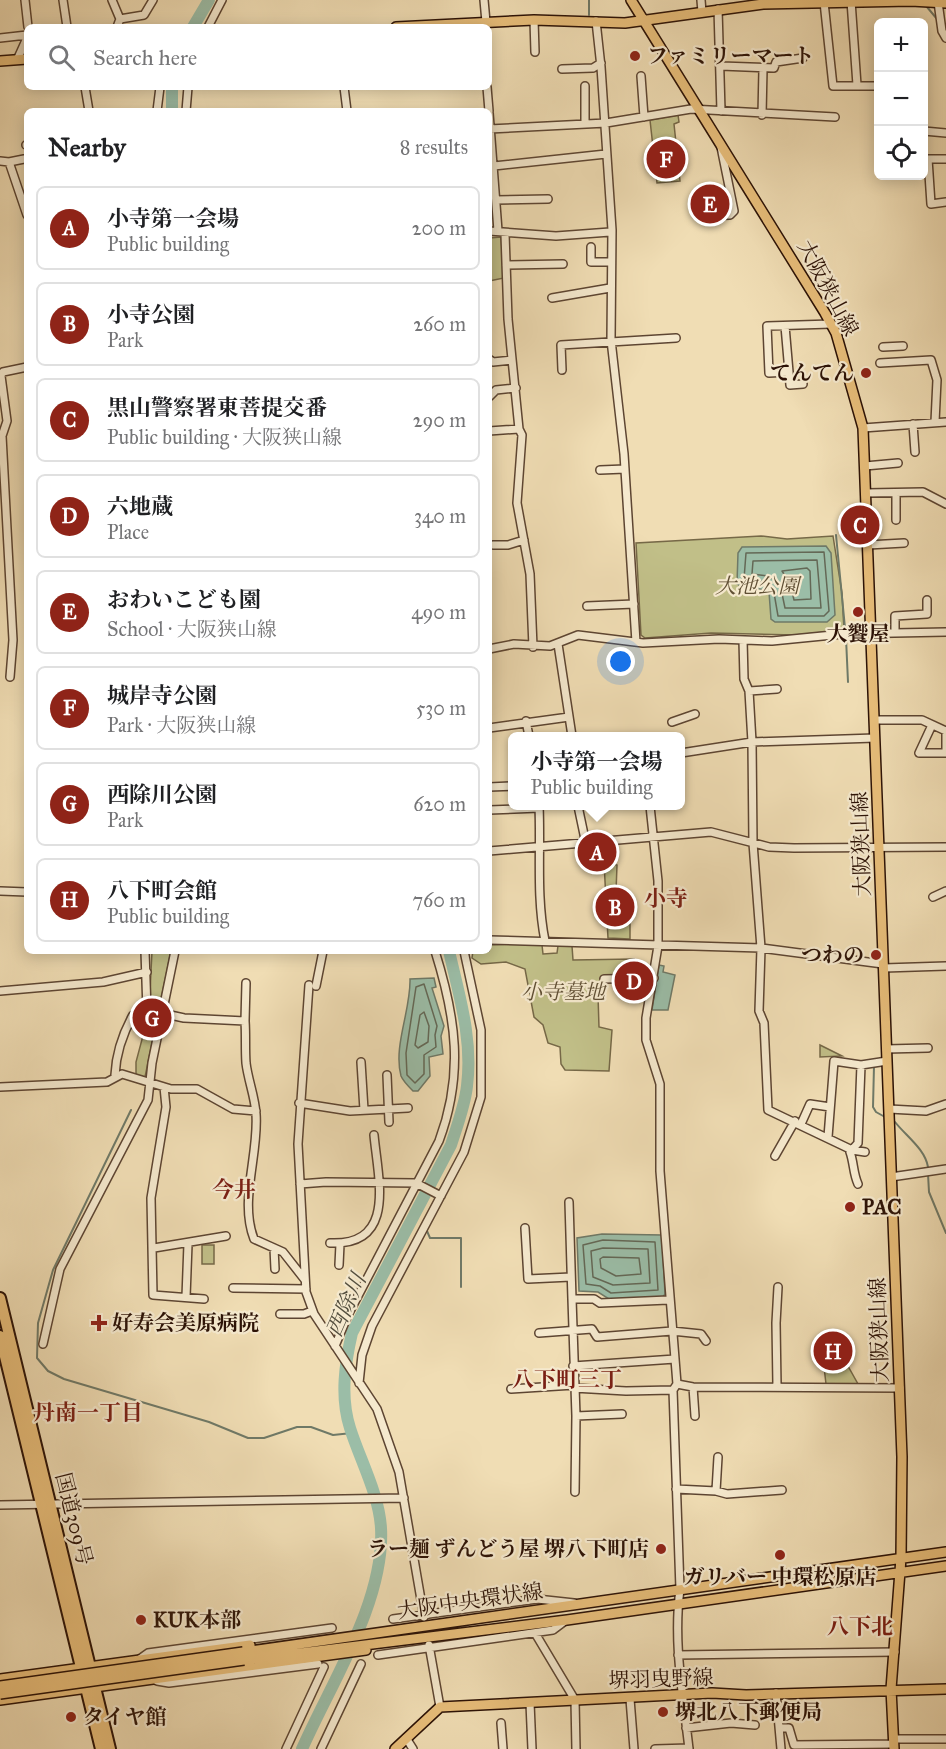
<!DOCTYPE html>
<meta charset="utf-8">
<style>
:root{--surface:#fff;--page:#f2f2f2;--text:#202124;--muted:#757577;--line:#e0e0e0;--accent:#8f2418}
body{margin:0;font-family:"IM FELL Great Primer","Noto Serif JP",serif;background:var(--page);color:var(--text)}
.controls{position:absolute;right:18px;top:18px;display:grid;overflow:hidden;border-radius:9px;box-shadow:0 3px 15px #0003}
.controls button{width:54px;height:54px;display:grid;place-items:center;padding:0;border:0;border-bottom:2px solid var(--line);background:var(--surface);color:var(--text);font:30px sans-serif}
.you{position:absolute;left:621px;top:662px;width:21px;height:21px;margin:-15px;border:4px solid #fff;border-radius:50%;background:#1a73e8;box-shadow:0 0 0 9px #1a73e833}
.badge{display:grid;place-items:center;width:39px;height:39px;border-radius:50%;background:var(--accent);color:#fff;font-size:20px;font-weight:700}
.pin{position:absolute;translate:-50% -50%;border:3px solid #fff;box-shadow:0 2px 6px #0006}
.popup{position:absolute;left:508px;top:732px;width:177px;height:78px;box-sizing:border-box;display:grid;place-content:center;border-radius:9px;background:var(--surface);filter:drop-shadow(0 2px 4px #0005);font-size:20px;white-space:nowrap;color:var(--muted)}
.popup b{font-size:22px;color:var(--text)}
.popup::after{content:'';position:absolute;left:50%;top:100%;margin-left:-12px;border:12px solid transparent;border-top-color:var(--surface)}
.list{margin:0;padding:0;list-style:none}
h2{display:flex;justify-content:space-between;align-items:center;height:78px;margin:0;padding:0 24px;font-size:26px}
h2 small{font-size:20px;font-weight:400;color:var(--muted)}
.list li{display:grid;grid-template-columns:39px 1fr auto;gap:18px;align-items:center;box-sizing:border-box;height:84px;margin:0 12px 12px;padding:0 12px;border:2px solid var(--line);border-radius:9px}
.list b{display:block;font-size:22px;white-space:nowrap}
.list p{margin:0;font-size:20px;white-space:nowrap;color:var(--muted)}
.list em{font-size:20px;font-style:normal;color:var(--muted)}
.icon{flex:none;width:33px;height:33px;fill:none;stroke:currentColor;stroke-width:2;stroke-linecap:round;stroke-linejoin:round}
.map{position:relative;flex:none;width:946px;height:1749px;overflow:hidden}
.search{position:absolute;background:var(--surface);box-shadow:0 3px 15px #0003;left:24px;top:24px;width:468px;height:66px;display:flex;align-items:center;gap:15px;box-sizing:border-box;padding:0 21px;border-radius:9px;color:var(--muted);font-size:22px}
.panel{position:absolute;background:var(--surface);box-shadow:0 3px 15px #0003;left:24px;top:108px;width:468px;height:846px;border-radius:9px}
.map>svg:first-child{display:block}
.green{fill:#c1bf88;stroke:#766847;stroke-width:1.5}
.water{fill:#9bbda7;stroke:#6f7967;stroke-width:1.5}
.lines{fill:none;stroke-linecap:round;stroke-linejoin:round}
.shore{stroke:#646856;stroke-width:1.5}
.stream{stroke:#6f7967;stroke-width:2}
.river{stroke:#9bbda7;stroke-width:12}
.minor-casing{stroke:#5d4532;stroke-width:10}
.major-casing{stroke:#2c1206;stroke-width:12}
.highway-casing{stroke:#2c1206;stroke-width:14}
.minor{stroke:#f5e9ce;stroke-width:7}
.major{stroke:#e8be7a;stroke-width:9}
.highway{stroke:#e8be7a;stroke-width:10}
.major-bridge-casing{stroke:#2c1206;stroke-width:12;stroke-linecap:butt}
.major-bridge{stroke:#e8be7a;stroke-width:9}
.poi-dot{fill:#8f2418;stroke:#f5e9ce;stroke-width:2}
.labels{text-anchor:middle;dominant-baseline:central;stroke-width:4.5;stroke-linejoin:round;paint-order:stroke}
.poi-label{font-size:21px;font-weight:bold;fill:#2c1206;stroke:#f5e9ce;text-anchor:start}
.street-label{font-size:21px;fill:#2c1206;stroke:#f5e9ce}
.park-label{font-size:21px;font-style:italic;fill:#604f34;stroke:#f5e9ce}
.neighbourhood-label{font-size:22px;font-weight:bold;fill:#7a1f14;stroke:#f5e9ce}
.water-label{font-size:22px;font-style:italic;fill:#534e3e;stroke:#f5e9ce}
</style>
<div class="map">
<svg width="946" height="1749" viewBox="0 0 946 1749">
<rect width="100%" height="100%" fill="#f0ddb4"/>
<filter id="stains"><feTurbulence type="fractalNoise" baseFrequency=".00333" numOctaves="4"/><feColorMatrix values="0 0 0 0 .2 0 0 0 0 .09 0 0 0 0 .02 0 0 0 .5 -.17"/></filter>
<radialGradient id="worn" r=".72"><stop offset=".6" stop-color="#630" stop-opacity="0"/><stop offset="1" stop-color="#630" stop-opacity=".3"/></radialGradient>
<path class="green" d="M678,115L679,122L674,124L680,181L657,183L650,120Z
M501,237L504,278L489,281V238Z
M761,536L787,539L833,536L842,593L844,630L795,635L711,633L645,638L641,635L636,543Z
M604,862L617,865L616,892L624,893V921L630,920V939L608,938Z
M512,944L542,945L543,954L557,953L558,946H572L573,960L634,959V977H601L600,987L595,988L598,995L599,1027L612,1030L609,1071L565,1070L561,1064L560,1047L548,1043L543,1025L534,1017L525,969L506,962L481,964L472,958L473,951H489V945Z
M152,951H171L145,1077L142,1079L136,1076V1062L149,1013Z
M820,1045L842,1056L820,1057Z
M202,1245H214V1264H202Z
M842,1344H846L848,1366L858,1384H826L823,1358L842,1356Z"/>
<path class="water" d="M826,546L831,553L835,615L827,622H775L771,619L769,592C759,586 746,591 737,584L738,553L742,547Z
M659,965L664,966L663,972L675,975L668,1010H652Z
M434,978L436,987L432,988L444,1026L441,1036L443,1054L429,1057L430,1076L418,1091H413C409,1087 403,1081 401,1076C393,1046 411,1010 410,979Z
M602,1234L662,1235L665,1294L663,1297L609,1299L598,1292L579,1291L577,1238Z"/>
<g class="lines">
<path class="shore" d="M824,552L829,611L824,616H778L773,587L765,582L744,579L746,553Z
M753,561L817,560L821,608H785L780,584L768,576L752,574Z
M807,568L810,571L811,599L794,600L790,583L782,571Z
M424,984L437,1026L435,1035L436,1047L424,1055V1074L415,1083L407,1075L406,1053L416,987Z
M424,1012L429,1026L428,1042L418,1048L415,1045L420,1015Z
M603,1240L655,1242L658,1290L611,1293L600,1286L586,1284L583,1245Z
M603,1248L648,1249L650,1283L613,1285L593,1277L591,1251Z
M603,1257L639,1258L641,1274L616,1276L601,1268L600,1259Z"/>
<path class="stream" d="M589,0V15
M927,7L937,19
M836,535L845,628
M846,638L848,682
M874,1066L873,1107L876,1112L885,1117
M131,1110L53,1270L38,1323L37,1358L48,1371L64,1379L209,1422L248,1438H264L297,1427H311L333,1435L352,1433
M895,1122C906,1136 925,1149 928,1167
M928,1174L929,1192L946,1233
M427,1231L430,1238H461V1287"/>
<path class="river" d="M193,27L209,0
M172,111V87
M302,1749C331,1683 385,1601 381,1528C379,1494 360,1460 350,1428C340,1397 345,1363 352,1333L451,1145C457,1126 465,1105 467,1086C473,1039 459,995 449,951"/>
<g class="minor-casing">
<path id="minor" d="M25,0L28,27
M63,0L67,27
M112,0L120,19L117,27
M484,0L486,22
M701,0L702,12
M851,1L857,85
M824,2L833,86H878
M938,2L942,31L946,38
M718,9L721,111
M120,19L144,15L153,0
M534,20L535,52
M596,21L601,67L612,230L611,340L624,454L636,642
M208,27L222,0
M0,38L27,35
M17,60L27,38
M721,66L774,68L776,62L803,58
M562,69L593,68L601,63
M641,76L644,117
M585,86V124
M85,87L89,111
M344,87L347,111
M487,87L489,111
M157,111L160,87
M186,111L188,87
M489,113L498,231
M762,115L763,69
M489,129L606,123L691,109L835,117
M924,131L946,133
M26,145H27
M924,159H946
M928,159L931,204L946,202
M0,161L9,162L27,215
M9,162L24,159
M494,166L606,154
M496,200L548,199
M704,216L730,215L734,211L721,147
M489,231L556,236L610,232
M505,234L508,319L519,429L522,435L517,503L530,574L533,647
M591,247V262H610
M506,265L563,264
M552,298L610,288
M785,326L789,372L769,373L767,326L831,324
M883,347L903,346
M489,359L493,362L512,360
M880,363L931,360L937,380L935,422
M562,370L561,345L676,338
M789,372L790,385L803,384
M489,397L496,390L516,388
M913,424L915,452
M863,428L946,422
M489,431L519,429
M865,466L898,463
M600,470L625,469
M867,493L923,492L946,504
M896,494V520
M493,545H508L524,540
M868,545L904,543
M587,606L634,604
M895,633V616L927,614V600
M743,640L744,679L749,691L752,742L753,843L761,948L759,1011L764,1023L768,1110L852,1150L865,1152
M558,644L572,736
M489,649L514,644L550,646L578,635L643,643L719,639L772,641L843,634L946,632
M10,677L13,640L2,436L7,421L1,376L3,372L27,367
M749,691L777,689
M874,720H922L946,731
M526,721L529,736
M672,722L695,714
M932,725L919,753H946
M489,728L569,717
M946,731V749
M681,753L752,742L875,738
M489,787L513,786
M539,806C541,851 536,895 545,941
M578,806L586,844
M650,806L658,881V946L646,1018V1040L660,1084V1171L677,1384L673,1390L680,1589C673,1643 683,1695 689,1749
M489,810L539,808
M489,851L711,832L769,847L794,848L946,847
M0,891L27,892
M933,897L946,891
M489,940L761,948L883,964
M884,968L946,966
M604,979L654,978
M309,985L298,1144L306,1292L314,1314L377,1409L399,1472L424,1617
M316,986L323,951
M0,991L103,982L147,972
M161,1013L184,1018L245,1021C246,1035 245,1049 246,1063C248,1080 255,1097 256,1114C259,1154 239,1201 254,1239L283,1252L305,1280
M245,1021L246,983
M886,1049L928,1048
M361,1062L364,1110
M115,1075C116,1053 122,1035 133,1015L147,1011L145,951
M387,1075L389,1122
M0,1087L107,1082L122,1074L171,1089H197L233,1109L256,1111
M164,1087L166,1107L151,1198L153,1295L204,1299
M299,1103L350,1111L408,1108
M889,1109L926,1111L946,1104
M801,1124L810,1104L830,1107
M828,1137L834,1061L861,1065L887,1061
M775,1156L795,1121
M891,1177L946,1169
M300,1184L326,1182L416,1183L441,1196
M858,1184C853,1173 854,1163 850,1152L858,1143L861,1065
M569,1202L572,1299
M525,1228L528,1279L571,1277
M330,1243C397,1246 378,1179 374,1135
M154,1248L226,1236
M274,1248L275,1269
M339,1265L340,1244
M233,1288L306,1289
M186,1297L188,1244
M280,1314H304L312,1311
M539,1333L592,1329L597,1337L672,1331L701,1334L706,1341
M43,1344L60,1269L148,1100L152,1063L175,951
M335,1346L348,1315L439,1141C464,1074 456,1018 435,951
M573,1366L675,1359
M359,1383L362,1355L372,1326L464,1152L481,1097V1030L464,951
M677,1384L693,1387L900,1388
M777,1386L776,1323L778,1287
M693,1387L695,1416
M574,1388L626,1391L673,1390
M511,1389L574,1385
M576,1416L622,1414
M676,1489L716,1491L718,1457
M716,1491L727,1494L782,1490
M575,1492L576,1416L572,1299H594L600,1303L668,1300
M0,1505L404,1498
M393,1619L537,1599L574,1603
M535,1633L575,1700L576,1749
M429,1645L440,1707
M378,1655L553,1630L565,1621
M678,1655L895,1652
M138,1660L148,1653L332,1628
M157,1681L169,1683L318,1664
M776,1693L781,1749
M630,1699L634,1749
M530,1703L532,1749
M501,1723L503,1749
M686,1728L731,1723L755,1725
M780,1728H789L794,1745L894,1744
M406,1738L413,1749
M894,1739H946
M286,1749L324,1667
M321,1749L361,1664
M655,1749L689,1748"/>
</g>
<g class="major-casing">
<path id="major" d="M631,0L825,313L836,333L863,428L902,1457L901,1558L891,1689L894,1749
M396,27L534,20L625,23L763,4L911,1L946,3
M0,61L27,59
M243,1652L946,1552
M244,1660L567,1620L946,1566
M0,1679L250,1645
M0,1700L366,1650
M395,1749L440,1707L712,1693L746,1695L946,1689"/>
</g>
<g class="highway-casing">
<path id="highway" d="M0,1298L110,1749
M0,1336L101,1749"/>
</g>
<use href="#minor" class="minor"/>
<use href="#major" class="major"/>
<use href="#highway" class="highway"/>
<g class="major-bridge-casing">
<path id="major-bridge" d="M0,1686L243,1652
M0,1694L244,1660"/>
</g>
<use href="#major-bridge" class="major-bridge"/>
</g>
<g class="poi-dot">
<circle cx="635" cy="56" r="6"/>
<circle cx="866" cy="373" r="6"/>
<circle cx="858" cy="612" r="6"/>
<circle cx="876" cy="955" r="6"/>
<circle cx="850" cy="1207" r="6"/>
<path d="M96 1314h6v6h6v6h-6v6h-6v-6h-6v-6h6z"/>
<circle cx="661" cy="1549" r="6"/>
<circle cx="780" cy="1555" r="6"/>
<circle cx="141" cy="1620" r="6"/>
<circle cx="663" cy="1712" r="6"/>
<circle cx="71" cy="1717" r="6"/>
</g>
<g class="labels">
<g class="poi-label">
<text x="647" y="56">ファミリーマート</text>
<text x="854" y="373" text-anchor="end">てんてん</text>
<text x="858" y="634" text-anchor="middle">大饗屋</text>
<text x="864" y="955" text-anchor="end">つわの</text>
<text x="862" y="1207">PAC</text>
<text x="112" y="1323">好寿会美原病院</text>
<text x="649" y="1549" text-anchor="end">ラー麺 ずんどう屋 堺八下町店</text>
<text x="780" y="1577" text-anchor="middle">ガリバー 中環松原店</text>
<text x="153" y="1620">KUK本部</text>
<text x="675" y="1712">堺北八下郵便局</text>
<text x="83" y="1717">タイヤ館</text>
</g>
<g class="street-label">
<text transform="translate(828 288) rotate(62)">大阪狭山線</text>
<text transform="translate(861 844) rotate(-92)">大阪狭山線</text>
<text transform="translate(879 1330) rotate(-92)">大阪狭山線</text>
<text transform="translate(74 1519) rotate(76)">国道309号</text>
<text transform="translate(470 1601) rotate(-8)">大阪中央環状線</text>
<text transform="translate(661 1679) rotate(-2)">堺羽曳野線</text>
</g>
<g class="park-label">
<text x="757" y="586">大池公園</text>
<text x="563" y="992">小寺墓地</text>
</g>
<g class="neighbourhood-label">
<text x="666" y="898">小寺</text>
<text x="234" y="1189">今井</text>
<text x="567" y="1379">八下町三丁</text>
<text x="88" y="1412">丹南一丁目</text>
<text x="860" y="1626">八下北</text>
</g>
<g class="water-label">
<text transform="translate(346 1305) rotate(-66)">西除川</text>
</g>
</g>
<rect width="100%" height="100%" filter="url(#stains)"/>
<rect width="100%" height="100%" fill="url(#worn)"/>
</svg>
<div class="controls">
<button>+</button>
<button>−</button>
<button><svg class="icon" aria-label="locate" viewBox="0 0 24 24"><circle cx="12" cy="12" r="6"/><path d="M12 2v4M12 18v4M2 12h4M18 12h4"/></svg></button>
</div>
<div class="you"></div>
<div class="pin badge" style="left:597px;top:852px">A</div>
<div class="popup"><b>小寺第一会場</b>Public building</div>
<div class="pin badge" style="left:615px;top:907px">B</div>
<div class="pin badge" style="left:860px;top:525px">C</div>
<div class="pin badge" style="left:634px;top:981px">D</div>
<div class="pin badge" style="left:710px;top:204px">E</div>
<div class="pin badge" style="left:666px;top:159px">F</div>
<div class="pin badge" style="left:152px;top:1018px">G</div>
<div class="pin badge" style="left:833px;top:1351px">H</div>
<div class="search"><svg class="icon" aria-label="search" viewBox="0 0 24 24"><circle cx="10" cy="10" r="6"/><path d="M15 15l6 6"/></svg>Search here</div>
<section class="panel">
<h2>Nearby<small>8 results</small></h2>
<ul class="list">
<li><span class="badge">A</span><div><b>小寺第一会場</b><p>Public building</p></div><em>200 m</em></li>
<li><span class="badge">B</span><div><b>小寺公園</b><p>Park</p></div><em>260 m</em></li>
<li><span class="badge">C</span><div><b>黒山警察署東菩提交番</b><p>Public building · 大阪狭山線</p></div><em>290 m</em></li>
<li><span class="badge">D</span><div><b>六地蔵</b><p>Place</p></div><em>340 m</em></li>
<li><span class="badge">E</span><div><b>おわいこども園</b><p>School · 大阪狭山線</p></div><em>490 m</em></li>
<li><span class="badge">F</span><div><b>城岸寺公園</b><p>Park · 大阪狭山線</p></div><em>530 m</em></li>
<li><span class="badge">G</span><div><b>西除川公園</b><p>Park</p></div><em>620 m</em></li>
<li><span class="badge">H</span><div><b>八下町会館</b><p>Public building</p></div><em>760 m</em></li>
</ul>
</section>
</div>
